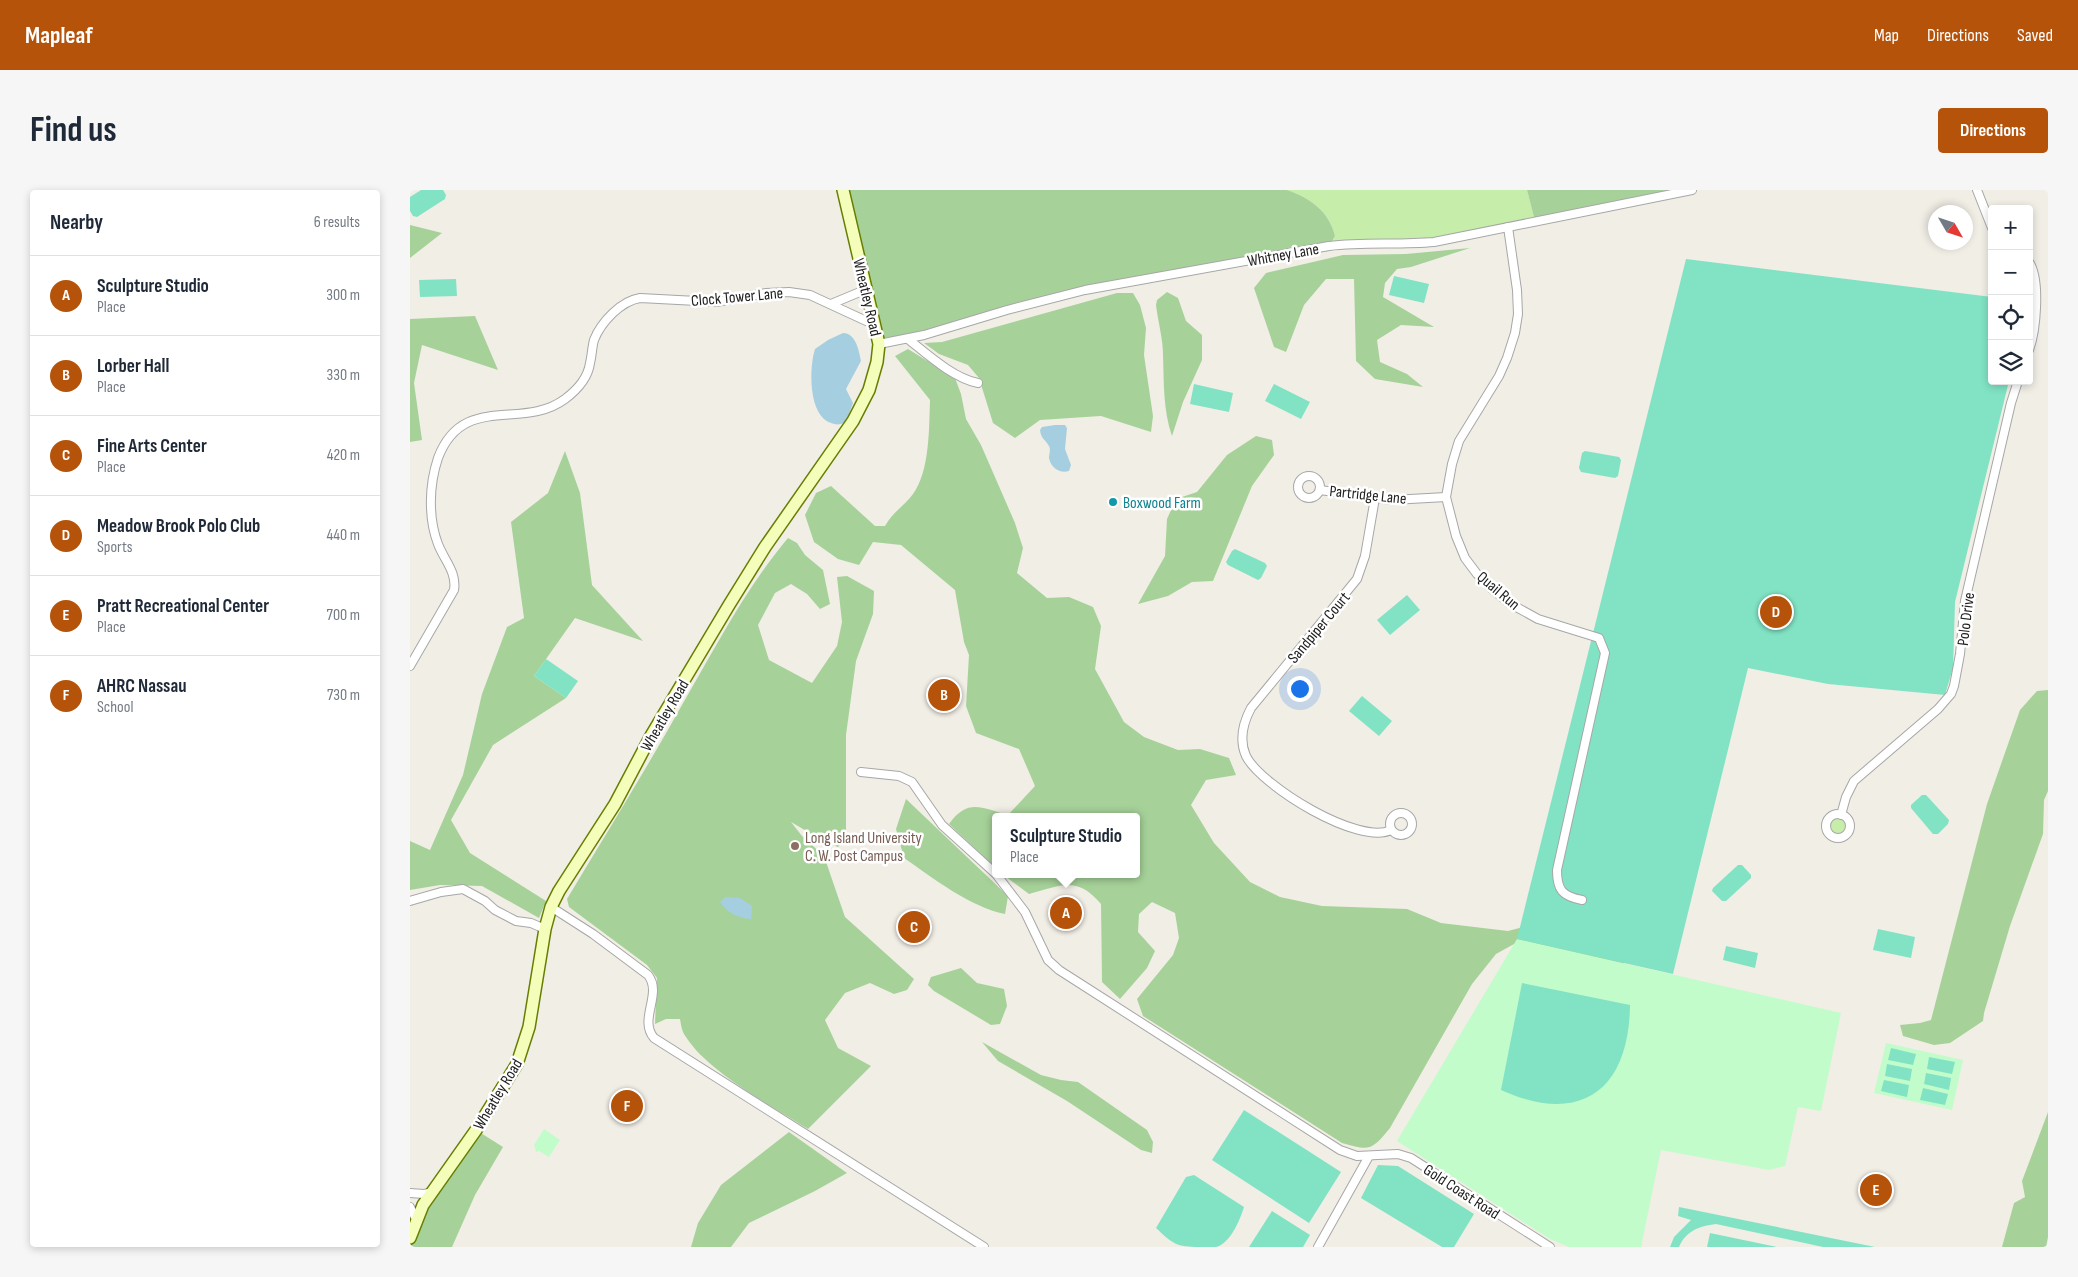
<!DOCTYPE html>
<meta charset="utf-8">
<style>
:root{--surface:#fff;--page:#f6f6f7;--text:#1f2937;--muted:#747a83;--line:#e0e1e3;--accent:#b45309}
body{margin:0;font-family:"Sofia Sans Condensed",sans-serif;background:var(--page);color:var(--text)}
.controls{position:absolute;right:15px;top:15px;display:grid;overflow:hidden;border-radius:5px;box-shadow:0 2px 8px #0003}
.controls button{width:45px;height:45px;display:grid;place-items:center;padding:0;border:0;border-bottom:1px solid var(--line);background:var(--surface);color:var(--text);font:25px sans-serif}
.compass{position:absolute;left:1518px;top:15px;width:45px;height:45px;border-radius:50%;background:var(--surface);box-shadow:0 2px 8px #0003;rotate:129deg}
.you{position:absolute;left:889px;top:498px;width:18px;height:18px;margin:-12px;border:4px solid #fff;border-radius:50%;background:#1a73e8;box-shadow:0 0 0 8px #1a73e833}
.badge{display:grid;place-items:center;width:32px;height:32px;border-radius:50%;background:var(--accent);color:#fff;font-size:16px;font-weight:700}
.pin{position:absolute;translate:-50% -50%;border:2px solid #fff;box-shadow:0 1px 5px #0006}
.popup{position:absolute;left:582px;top:623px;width:148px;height:65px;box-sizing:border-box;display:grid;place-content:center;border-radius:5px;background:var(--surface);filter:drop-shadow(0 1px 4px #0005);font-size:16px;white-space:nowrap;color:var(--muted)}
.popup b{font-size:19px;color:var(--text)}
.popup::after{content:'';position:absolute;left:50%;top:100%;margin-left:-10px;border:10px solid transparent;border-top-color:var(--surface)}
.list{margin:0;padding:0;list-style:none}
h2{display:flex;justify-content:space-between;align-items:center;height:65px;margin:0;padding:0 20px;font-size:21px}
h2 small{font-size:16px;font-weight:400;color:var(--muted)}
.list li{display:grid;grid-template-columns:32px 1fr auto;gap:15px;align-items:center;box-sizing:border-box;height:80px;padding:0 20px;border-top:1px solid var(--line)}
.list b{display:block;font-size:19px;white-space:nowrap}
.list p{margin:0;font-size:16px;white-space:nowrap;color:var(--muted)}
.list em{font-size:16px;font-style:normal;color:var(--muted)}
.icon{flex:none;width:28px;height:28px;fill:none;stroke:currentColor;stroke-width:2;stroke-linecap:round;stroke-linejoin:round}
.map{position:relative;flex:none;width:1638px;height:1057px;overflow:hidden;border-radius:5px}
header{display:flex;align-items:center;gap:30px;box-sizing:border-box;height:70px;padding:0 25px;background:var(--accent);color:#fff}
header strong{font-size:24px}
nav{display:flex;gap:28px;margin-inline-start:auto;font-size:18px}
.intro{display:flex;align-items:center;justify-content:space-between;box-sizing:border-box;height:120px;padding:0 30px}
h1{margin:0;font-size:35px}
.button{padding:12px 22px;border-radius:5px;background:var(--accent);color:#fff;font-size:18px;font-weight:700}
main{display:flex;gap:30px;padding:0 30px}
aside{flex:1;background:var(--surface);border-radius:5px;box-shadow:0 2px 8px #0003}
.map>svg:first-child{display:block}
</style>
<header>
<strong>Mapleaf</strong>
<nav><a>Map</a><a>Directions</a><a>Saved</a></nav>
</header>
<div class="intro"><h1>Find us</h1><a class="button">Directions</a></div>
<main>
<aside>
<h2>Nearby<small>6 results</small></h2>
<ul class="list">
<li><span class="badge">A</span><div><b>Sculpture Studio</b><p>Place</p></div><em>300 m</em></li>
<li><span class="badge">B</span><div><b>Lorber Hall</b><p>Place</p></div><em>330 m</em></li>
<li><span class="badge">C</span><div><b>Fine Arts Center</b><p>Place</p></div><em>420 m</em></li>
<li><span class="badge">D</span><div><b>Meadow Brook Polo Club</b><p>Sports</p></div><em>440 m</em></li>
<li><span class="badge">E</span><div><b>Pratt Recreational Center</b><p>Place</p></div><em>700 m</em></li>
<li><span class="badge">F</span><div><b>AHRC Nassau</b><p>School</p></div><em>730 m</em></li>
</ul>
</aside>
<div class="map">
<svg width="1638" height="1057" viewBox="0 0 1638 1057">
<rect width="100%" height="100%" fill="#f1eee6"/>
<!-- grass -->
<g fill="#c6edaa">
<path d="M877,0H1117L1125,31L1024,52L919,56L925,46C919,21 900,8 877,0Z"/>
<circle cx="1428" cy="636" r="10"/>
</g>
<!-- forest -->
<g fill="#a6d299">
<path d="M433,0H877C900,8 919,21 925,46L919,56L675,100L469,154Z"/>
<path d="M1117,0H1281L1125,31Z"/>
<path d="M0,35L32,43L0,68Z"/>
<path d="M1060,58L1001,77L987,79L975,93L973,107L1024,137L991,135L967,150L970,172L997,184L1013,197L965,189L946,171L944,89H916L894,115L876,162L864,157L844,98L856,83L933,65L996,64Z"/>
<path d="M757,102L768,108L776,131L792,145V170L773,212L762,246C753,220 754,193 753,165C753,149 748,132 746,115L747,110Z"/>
<path d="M707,103H723L730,115L736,138L734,165L743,226L741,242L691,226L630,230L605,248L583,233L569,188L558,175L529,164L514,153L532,152Z"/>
<path d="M65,126L88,180L12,155L4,193L12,250L0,252V129Z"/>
<path d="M498,159L545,188L551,204L556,229L571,255L605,333L613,358L607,383L637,408L659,407L683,417L691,436L685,479L714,532L734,547L768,560L790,559L819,568L826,585L796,590L781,615L804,653L840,692L870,707L912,716L997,719L1031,733L1098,741L1124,734L1214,766V780L1104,754L1086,764L1062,794L980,938C961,961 960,961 932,953L733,826L727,809L763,765L769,748L765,723L742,712L729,724L728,742L745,761L737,778L710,809L692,792L691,714C666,685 651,696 619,704L592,684H726V627H586V678L539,634C558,608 571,618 598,625L625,596L609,559L566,543L556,516L559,465L554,452L545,400L491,355L463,352L449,375L428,369L404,352L395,325L406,303L421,296L465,336H475C482,323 494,316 503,304C520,281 519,237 520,210L485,166Z"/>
<path d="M846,246L862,250L864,265L842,296L803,391L782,392L758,406L728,414L755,366L757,329L766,309L787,302L817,265Z"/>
<path d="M155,261L170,303L182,395L233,451L165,428L124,486L156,508L83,555L41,630L60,663L136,711L129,728L72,696L30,695L0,700V651L20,660L53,585L72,504L97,437L114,428L101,332L138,303Z"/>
<path d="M378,348L387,353L395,365L413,380L420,414L410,419L397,404L381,394L365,403L348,435L359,470L402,493L427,456L432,432L427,387L437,386L464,401L463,424L446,471L436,545V650L428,657L417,653L381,632L392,646L414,666L435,727L504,789L497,800L484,804L460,793L435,803L415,830L428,858L461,876L398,939C362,916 298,882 276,847C272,842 271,835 270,829H256L245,834L247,788L237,775L159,717L157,709C196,644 235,581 272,515C305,458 336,398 378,348Z"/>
<path d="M1638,500V601L1634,610L1633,644L1600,736L1574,823L1573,831L1540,853L1524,855L1493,846L1490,835L1510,833L1521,830L1577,614L1610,520L1627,501Z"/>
<path d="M496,609L598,706L595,724C560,717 523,688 494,668L486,639Z"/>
<path d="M551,778L567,793L594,799L597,816L590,834L581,835L524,801L518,795L521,787Z"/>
<path d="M572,852L631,885L651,890L668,892L737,940L743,952L742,963L731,960L657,911L588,871Z"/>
<path d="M1638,922V1047L1636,1057H1592L1604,1013L1615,1007L1612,991Z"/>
<path d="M66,940L93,957L65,1005L42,1057H0L2,1042Z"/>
<path d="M379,942L437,983L405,1001L339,1033L321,1057H281L288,1033L311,995Z"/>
</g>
<!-- park -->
<g fill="#c2fccb">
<path d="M1107,749L1431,823L1411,921L1388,917L1375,976L1359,980L1251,960L1231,1057H1159L1140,1049L987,951Z"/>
<path d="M1476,853L1553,870L1542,920L1464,903Z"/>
<path d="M134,939L150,950L139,967L129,961L126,962L124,955Z"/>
</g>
<!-- pitch -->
<g fill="#81e3c4">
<path d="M11,0H33L36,5L35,9L7,27L3,26L0,21V7Z"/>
<path d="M1276,69L1582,107V191H1599L1545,412L1543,478L1535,505L1418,494L1338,478L1263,784L1107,749Z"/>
<path d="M984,86L1019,94L1014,113L979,105Z"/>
<path d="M46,89L47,106L10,107L9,90Z"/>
<path d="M784,194L823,203L819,222L780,214Z"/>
<path d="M864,194L900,212L891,229L855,211Z"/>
<path d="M1175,261L1209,267L1211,270L1208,286L1205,288L1171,282L1169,278L1172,263Z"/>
<path d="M825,359L855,373L857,376L851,388L848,390L818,375L816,372L822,361Z"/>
<path d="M997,405L1010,420L980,445L967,430Z"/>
<path d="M136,469L168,491L156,508L124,486Z"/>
<path d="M952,506L982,531L969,546L939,521Z"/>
<path d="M1512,605H1516L1539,630L1538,634L1528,644H1523L1501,618V615Z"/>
<path d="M1328,675H1332L1341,685V688L1316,711H1312L1302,701L1303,698Z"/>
<path d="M1468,739L1505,747L1501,768L1463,760Z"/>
<path d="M1316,756L1348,763L1345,778L1313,770Z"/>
<path d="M1112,793L1220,815C1219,900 1171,936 1091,900Z"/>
<path d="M1481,858L1506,864L1503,875L1478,870Z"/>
<path d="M1519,867L1545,872L1542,884L1517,879Z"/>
<path d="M1477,874L1502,879L1500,891L1475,886Z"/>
<path d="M1516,883L1541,888L1539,900L1514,894Z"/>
<path d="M1474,890L1499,895L1497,907L1471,901Z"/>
<path d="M1513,898L1538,904L1535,915L1510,910Z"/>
<path d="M834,920L931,982L899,1033L802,970Z"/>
<path d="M968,975L988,976L1064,1024L1044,1057H1032L951,1008Z"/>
<path d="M784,985L834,1017C830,1030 820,1054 806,1057C801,1057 795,1057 790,1057C766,1057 763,1054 746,1038L776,987Z"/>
<path d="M1269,1017L1465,1057H1413L1306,1034C1289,1036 1276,1041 1269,1057H1260L1264,1047L1281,1030L1268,1026Z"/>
<path d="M862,1021L900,1045L893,1057H839Z"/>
<path d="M1300,1043L1367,1057H1297Z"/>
</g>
<!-- water -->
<g fill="#a5cfe0">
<path d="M433,143C446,143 449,161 451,171L436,199L443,213L436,232C430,235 426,235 421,233C398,226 399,177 405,159L418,150Z"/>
<path d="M645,235H655L657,238L655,259L661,275L659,281C650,284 641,278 639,268C639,264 641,260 639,256C635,249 631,249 630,240L632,237Z"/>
<path d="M316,707L330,708L342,716L341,729C327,728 318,723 310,712Z"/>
</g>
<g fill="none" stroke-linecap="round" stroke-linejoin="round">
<!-- street casing -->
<g stroke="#a7a7a7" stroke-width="10">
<g id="street">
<path d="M1567,0L1582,38"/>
<path d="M1098,37L1107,100L1108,124L1105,143L1097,168L1089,186L1049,251L1042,274L1036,307L1046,346L1055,368L1067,384L1082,399L1099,413L1128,429L1189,448L1195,463L1147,680C1147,700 1152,706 1172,710"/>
<path d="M1619,72C1631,90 1626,141 1619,160"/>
<path d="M421,114L457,99"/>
<path d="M498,149C517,164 543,188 568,193"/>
<path d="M469,154L514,145L597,120L675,100L919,56C954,52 989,55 1024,52L1282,0"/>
<circle cx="899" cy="297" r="11"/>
<path d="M910,300L982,310L1036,307"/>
<path d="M965,308L955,366L947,389L841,518C833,533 829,550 836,566C851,596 949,656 981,640"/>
<path d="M0,476L44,400C47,382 34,370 28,354C18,328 19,295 28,268C53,202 112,241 155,209C167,200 178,188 180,173C182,165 182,157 184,150C191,132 211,111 230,108L306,112L356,103L379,102L400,105L465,135"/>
<path d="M451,582L489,586L502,592L532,635L586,684"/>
<circle cx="991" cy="634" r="11"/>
<circle cx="1428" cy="636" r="12"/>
<path d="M1431,625L1436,607L1444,591L1528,519L1541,504L1544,496L1550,464L1555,411L1601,213L1608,191"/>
<path d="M586,684L615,722L638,770L649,780L930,960L947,966L988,964L1001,968L1140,1057"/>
<path d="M0,711L31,702L53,699L75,711L85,720L106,731L121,733L135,739"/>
<path d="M141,717L183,744L238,785C253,804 228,829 244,848L574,1057"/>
<path d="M0,1003L14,1004L23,1002"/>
<path d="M0,1017L6,1029"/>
<path d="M908,1057L959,966"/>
</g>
</g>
<!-- secondary casing -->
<g stroke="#687e00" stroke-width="14">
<path id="secondary" d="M0,1048L13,1015L66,940L107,874L119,837L135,739L141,717L149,701L205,614L242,544L319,415L355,357L443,231L459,200L467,172L469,154L433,0"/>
</g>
<!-- street -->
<use href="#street" stroke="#fff" stroke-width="8"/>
<!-- secondary -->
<use href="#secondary" stroke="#f4fdb9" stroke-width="11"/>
</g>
<!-- markers -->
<circle fill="#0f9aa8" stroke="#fff" stroke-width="2" cx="703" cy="312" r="5"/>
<circle fill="#8d6e63" stroke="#fff" stroke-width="2" cx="385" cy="656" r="5"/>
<g text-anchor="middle" stroke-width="5" stroke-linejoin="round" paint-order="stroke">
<!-- street labels -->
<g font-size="16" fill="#202020" stroke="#fff">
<text transform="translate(873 64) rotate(-10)" y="6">Whitney Lane</text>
<text transform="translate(327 106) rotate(-5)" y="6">Clock Tower Lane</text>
<text transform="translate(458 107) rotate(77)" y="6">Wheatley Road</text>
<text transform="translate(958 304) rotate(6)" y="6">Partridge Lane</text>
<text transform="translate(1089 400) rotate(40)" y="6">Quail Run</text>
<text transform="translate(1555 429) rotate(-83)" y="6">Polo Drive</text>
<text transform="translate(908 437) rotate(-50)" y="6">Sandpiper Court</text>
<text transform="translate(254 525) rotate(-60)" y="6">Wheatley Road</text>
<text transform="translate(87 904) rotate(-59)" y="6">Wheatley Road</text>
<text transform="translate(1052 1001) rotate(33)" y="6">Gold Coast Road</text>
</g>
<!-- culture labels -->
<g font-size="16" fill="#0d838f" stroke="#fff" text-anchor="start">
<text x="713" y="318">Boxwood Farm</text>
</g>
<!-- education labels -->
<g font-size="16" fill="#785e54" stroke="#fff" text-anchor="start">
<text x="395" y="653">Long Island University<tspan x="395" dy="18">C. W. Post Campus</tspan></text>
</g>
</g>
</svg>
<div class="controls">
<button>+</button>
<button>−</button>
<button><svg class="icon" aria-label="locate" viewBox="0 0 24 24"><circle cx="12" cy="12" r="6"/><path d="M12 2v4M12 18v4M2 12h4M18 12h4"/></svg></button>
<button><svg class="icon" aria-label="layers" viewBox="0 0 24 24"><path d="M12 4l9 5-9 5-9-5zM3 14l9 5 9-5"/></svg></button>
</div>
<svg class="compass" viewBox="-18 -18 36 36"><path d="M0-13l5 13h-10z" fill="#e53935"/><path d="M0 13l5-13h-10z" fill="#747a83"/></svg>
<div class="you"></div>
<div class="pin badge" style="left:656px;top:723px">A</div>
<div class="popup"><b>Sculpture Studio</b>Place</div>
<div class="pin badge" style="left:534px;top:505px">B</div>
<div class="pin badge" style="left:504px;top:737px">C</div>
<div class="pin badge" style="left:1366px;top:422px">D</div>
<div class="pin badge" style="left:1466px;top:1000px">E</div>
<div class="pin badge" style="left:217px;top:916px">F</div>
</div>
</main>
